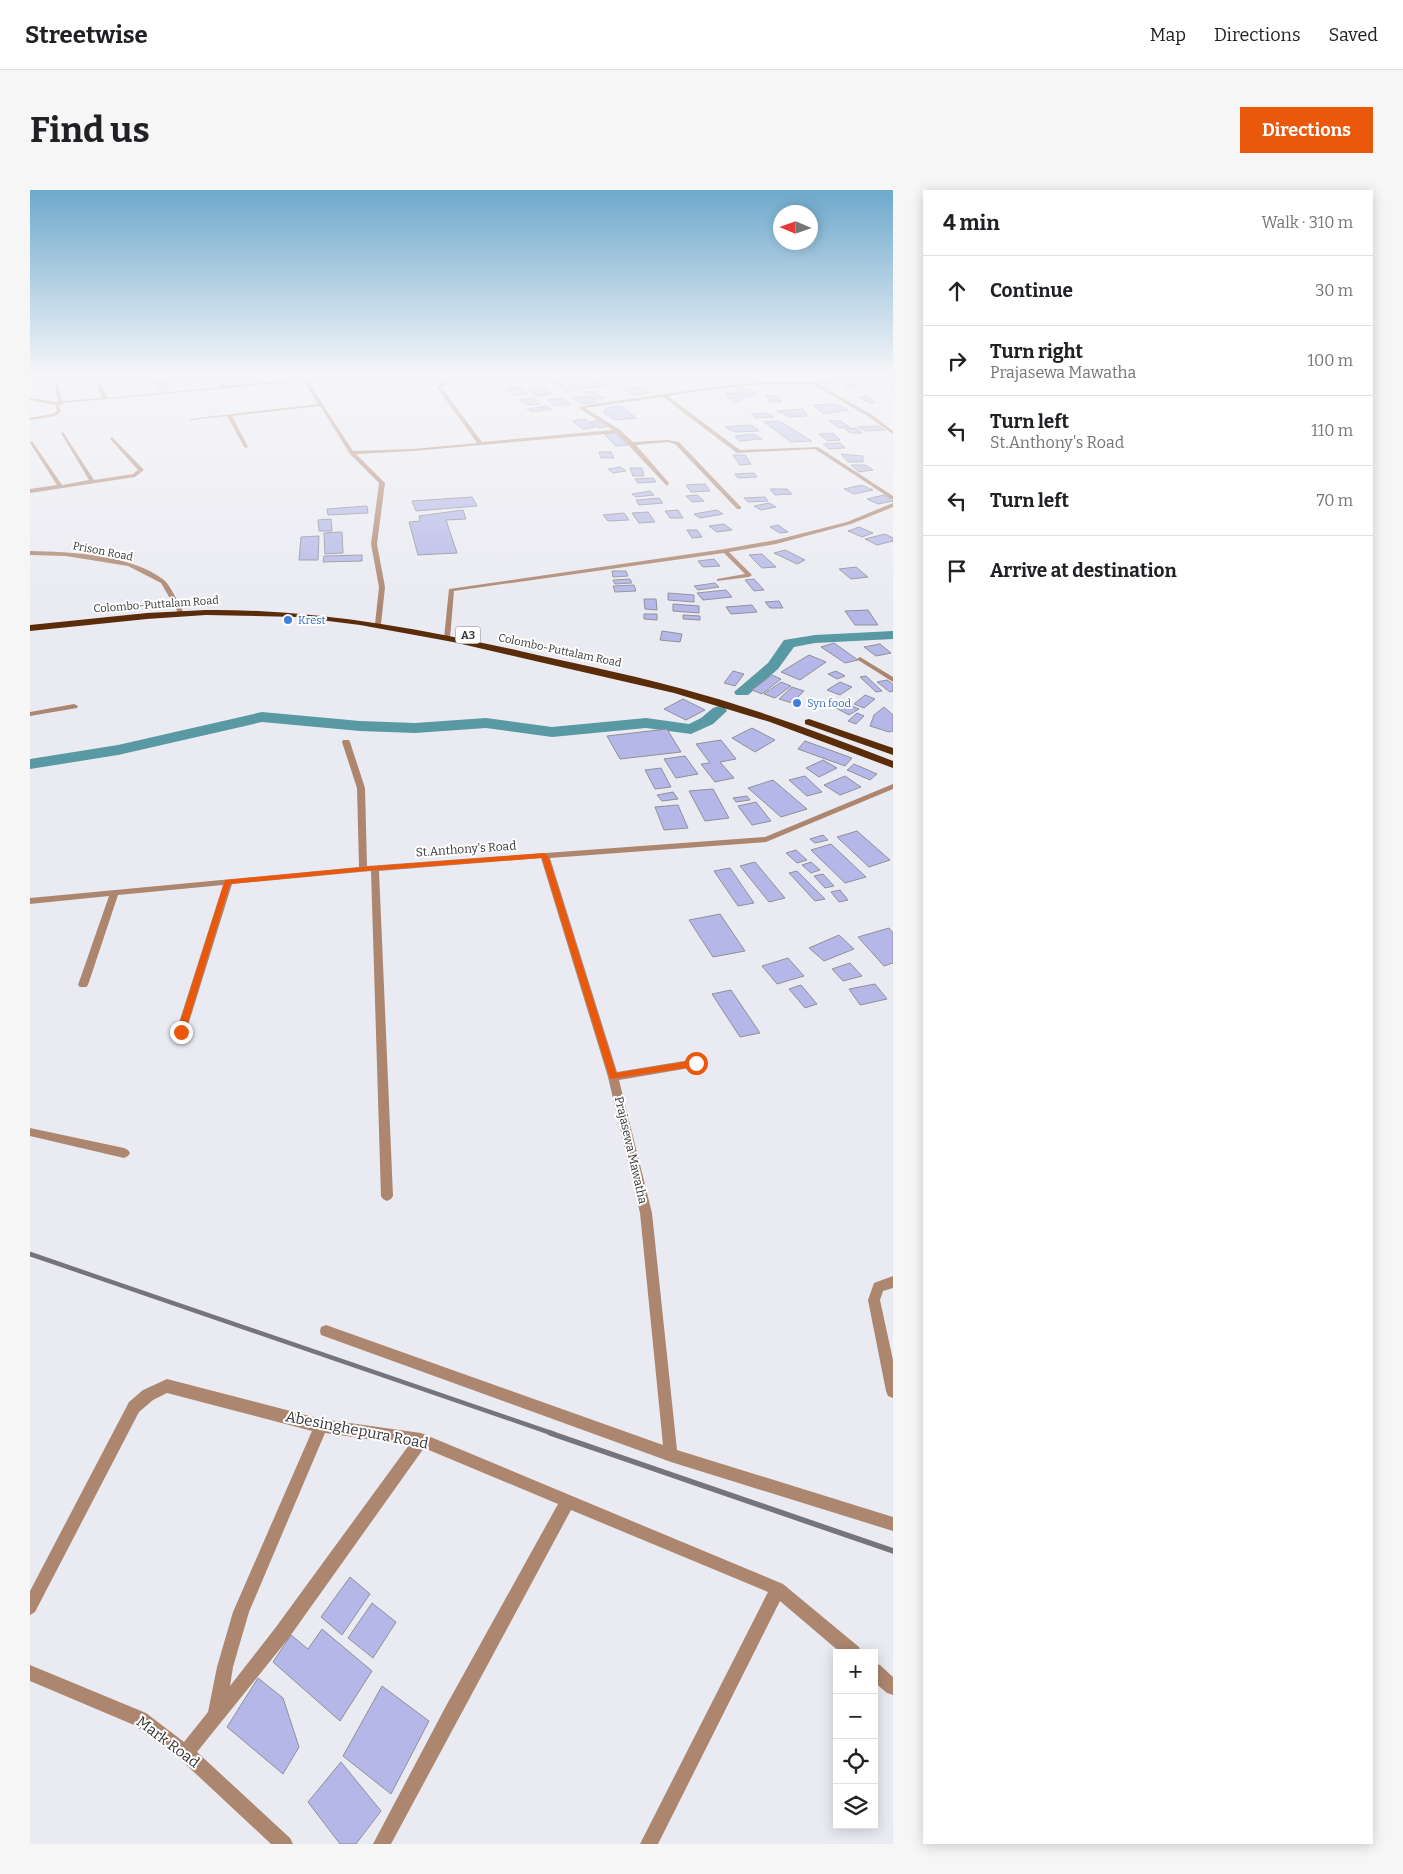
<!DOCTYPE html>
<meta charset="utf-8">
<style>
:root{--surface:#fff;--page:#f6f6f6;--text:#202124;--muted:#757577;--line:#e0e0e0;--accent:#ea580c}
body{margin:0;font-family:Bitter,serif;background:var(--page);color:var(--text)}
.controls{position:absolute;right:15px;bottom:15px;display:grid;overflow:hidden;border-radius:0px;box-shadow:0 2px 12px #0003}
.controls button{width:45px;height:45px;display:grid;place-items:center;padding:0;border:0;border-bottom:1px solid var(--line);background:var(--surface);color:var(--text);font:25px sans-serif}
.compass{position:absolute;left:743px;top:15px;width:45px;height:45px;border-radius:50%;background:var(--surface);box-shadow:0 2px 12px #0003;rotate:272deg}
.stop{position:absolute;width:15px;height:15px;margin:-11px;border:4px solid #ea580c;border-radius:50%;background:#fff}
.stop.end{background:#ea580c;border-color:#fff;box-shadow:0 1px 5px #0008}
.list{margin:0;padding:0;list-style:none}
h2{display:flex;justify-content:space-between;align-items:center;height:65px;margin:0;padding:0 20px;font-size:21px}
h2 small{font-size:16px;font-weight:400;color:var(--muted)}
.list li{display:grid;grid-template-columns:32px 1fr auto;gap:15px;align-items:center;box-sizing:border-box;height:70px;padding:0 20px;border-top:1px solid var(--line)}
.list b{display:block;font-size:19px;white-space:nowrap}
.list p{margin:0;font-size:16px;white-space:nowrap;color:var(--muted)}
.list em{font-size:16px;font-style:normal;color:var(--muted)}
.icon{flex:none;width:28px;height:28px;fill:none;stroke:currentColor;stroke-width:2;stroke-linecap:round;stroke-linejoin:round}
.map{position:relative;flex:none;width:863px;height:1654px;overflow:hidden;border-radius:0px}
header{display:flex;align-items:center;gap:30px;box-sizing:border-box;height:70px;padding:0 25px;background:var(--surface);border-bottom:1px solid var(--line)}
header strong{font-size:24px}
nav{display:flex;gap:28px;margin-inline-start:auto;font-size:18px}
.intro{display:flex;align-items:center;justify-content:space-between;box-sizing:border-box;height:120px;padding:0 30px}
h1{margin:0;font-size:35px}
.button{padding:12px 22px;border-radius:0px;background:var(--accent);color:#fff;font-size:18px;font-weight:700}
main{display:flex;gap:30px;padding:0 30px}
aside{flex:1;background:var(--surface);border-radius:0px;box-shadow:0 2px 12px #0003}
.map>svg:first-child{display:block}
</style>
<header>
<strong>Streetwise</strong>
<nav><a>Map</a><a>Directions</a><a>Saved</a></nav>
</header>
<div class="intro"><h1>Find us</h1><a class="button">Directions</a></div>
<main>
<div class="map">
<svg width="863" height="1654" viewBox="0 0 863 1654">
<rect width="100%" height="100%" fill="#eaebf2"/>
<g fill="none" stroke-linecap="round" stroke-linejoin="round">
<!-- canal -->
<g fill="#5899a3" fill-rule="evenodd">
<path d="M863,441V449L785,453L764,457L748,479L718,505H706L704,502L738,473L754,450L785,445Z"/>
<path d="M689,516L695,518L697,521L683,534L661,544L616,538L522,547L456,538L385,543L330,541L232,532L88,565L0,579V569L88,555L232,522L330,531L385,533L456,528L522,537L616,528L659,534L671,528L683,518Z"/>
</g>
</g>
<!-- building -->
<g fill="#b4b7e7" stroke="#909097">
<path d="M173,185H184L185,187L179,191L175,190Z"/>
<path d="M555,187L560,191L568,190L576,196L558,198L545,188Z"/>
<path d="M542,188L556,198L537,201L523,191Z"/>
<path d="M135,190L136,197L132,199L126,198L125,191Z"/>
<path d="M814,191H823L826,197L817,198Z"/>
<path d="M487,197L498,203L486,205L475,199Z"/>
<path d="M609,197L619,203L604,205L595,199Z"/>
<path d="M514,198L522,204L506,206L498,200Z"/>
<path d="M717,198L726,203L718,208L705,199Z"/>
<path d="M562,201L573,208L563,209L567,212L552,214L543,208L561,206L555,202Z"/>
<path d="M709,203L714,209L705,213L695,204Z"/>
<path d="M736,205L747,206L752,212H740Z"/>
<path d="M838,205L845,213H840L829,207Z"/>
<path d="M503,208L510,214L496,215L489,210Z"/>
<path d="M533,208L540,214L525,216L517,210Z"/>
<path d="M806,214L818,220L793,224L783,215Z"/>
<path d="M517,216L522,219L502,222L497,219Z"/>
<path d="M591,216L606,228L586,230L574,223L576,218Z"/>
<path d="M773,219L777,226L760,227L747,221Z"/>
<path d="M737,223L744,227L725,228L722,224Z"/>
<path d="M555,229L565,237L553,239L542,231Z"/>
<path d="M569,230L578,236L569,238L560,232Z"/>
<path d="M749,231L782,251L761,252L734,232Z"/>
<path d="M799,231H810L820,237L809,238Z"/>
<path d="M722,235L729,241L705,242L695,237Z"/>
<path d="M848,236L855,240L836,241L828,237Z"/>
<path d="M826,238L832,243H820L815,239Z"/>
<path d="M585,242L598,255L586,256L573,243Z"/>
<path d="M803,243L810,250L797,251L789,244Z"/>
<path d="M724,244L732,249L709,251L705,246Z"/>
<path d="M810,253L815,258L799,259L793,254Z"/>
<path d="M569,262H581L584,268H571Z"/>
<path d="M811,264L833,266V272H818Z"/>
<path d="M703,265H715L721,274L710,275Z"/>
<path d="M821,275H836L843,280L829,282Z"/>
<path d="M590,277L596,281L583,283L578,279Z"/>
<path d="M600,278H612L614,286H603Z"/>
<path d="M724,283L727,287L708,288L705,284Z"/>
<path d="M623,288L626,292L608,293L605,289Z"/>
<path d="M675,294L680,301L661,302L656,295Z"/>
<path d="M832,295L843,300L824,304L814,299Z"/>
<path d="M740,299H757L762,304L745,305Z"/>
<path d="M620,301L624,305L606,307L602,304Z"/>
<path d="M667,305L674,311L662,312L656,306Z"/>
<path d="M854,305L863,311L848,314L837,309Z"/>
<path d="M442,307L447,316L386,321L382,311Z"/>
<path d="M735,307L738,311L718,312L714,308Z"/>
<path d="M629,308L633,313L609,315L606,310Z"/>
<path d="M739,313L746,317L731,320L724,316Z"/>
<path d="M337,316L338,323L298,325L297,319Z"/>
<path d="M433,320L436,329L416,330L427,363L388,365L379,332L390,331L389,326Z"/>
<path d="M648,320L653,328H640L635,321Z"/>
<path d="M687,320L693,324L670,328L664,324Z"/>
<path d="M618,322L625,332L609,333L602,323Z"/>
<path d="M594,323L599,330L578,331L573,325Z"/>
<path d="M301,329L302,341H289L288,330Z"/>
<path d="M694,334L702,340L687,342L679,336Z"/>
<path d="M748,335L758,342L750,343L740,337Z"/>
<path d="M829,337L843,343L832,347L818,341Z"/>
<path d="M657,340H667L672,347L662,348Z"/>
<path d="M312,342L313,363L295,364L294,343Z"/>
<path d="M855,344L863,348V351L847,355L835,349Z"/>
<path d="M289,346L288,370H269L271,347Z"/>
<path d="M755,360L775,370L767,374L744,363Z"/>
<path d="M732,364L746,377L732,378L719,365Z"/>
<path d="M332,365V371L293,372L294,366Z"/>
<path d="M684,369L690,376L673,377L668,371Z"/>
<path d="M826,377L838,387L821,389L809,379Z"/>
<path d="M582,381H596L598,386L583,387Z"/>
<path d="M600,389L602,393L585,394L583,390Z"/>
<path d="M724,389L734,400L724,401L715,390Z"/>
<path d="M685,393L689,397L668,400L664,396Z"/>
<path d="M604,395L606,401L585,402L583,396Z"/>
<path d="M696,400L702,407L673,410L667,403Z"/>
<path d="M638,403L664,405V412L638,410Z"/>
<path d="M614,409H626L627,420L615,419Z"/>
<path d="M749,411L753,418H740L735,412Z"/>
<path d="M643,414L669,416V423L643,421Z"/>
<path d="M722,415L727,422L701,424L696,417Z"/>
<path d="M838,420L848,435H825L815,421Z"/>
<path d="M614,424H627V430L614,429Z"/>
<path d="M653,425L670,426V430L653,429Z"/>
<path d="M632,441L652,444L650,452L630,450Z"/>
<path d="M804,453L828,470L815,473L791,457Z"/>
<path d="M850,454L861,463L846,466L834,457Z"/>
<path d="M779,465L796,472L770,490L751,482Z"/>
<path d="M703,481L714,484L705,496L694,493Z"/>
<path d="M806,481L815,486L807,489L798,484Z"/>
<path d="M742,485L751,489L732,504L722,500Z"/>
<path d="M836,486L852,501L846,502L830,487Z"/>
<path d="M857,490L863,494V501L860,502L847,492Z"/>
<path d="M751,492L761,496L745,508L734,504Z"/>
<path d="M810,492L822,497L810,505L797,500Z"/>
<path d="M762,497L774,501L762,513L749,509Z"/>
<path d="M835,505L845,509L834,518L824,514Z"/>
<path d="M653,509L675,520L656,530L634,519Z"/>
<path d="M813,512L829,519L819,525L804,517Z"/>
<path d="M854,517L863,525V541L859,542L840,536L844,525Z"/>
<path d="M827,523L834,526L826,534L818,531Z"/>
<path d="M722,538L745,550L725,562L702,548Z"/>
<path d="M637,539L651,562L590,569L577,546Z"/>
<path d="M691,550L706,569L690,572L704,588L685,592L671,574L680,573L666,554Z"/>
<path d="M775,551L822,568L815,576L768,559Z"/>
<path d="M655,566L668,584L646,588L634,569Z"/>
<path d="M793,570L807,578L789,587L776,578Z"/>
<path d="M824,574L847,584L840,590L817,580Z"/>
<path d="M631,578L641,597L625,599L615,580Z"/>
<path d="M775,586L792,602L777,606L759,590Z"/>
<path d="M815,586L831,597L810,605L794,595Z"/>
<path d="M743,590L777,619L751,627L718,598Z"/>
<path d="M683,599L699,628L675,631L659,601Z"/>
<path d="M643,602L648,609L632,611L627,605Z"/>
<path d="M717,606L720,610L706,612L703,608Z"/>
<path d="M726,612L741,631L722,635L708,616Z"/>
<path d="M648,615L658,638L634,640L625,617Z"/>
<path d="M827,641L860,670L839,677L807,647Z"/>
<path d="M793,645L798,650L785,653L780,649Z"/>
<path d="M801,654L836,687L815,693L781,660Z"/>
<path d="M766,660L777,670L767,673L756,663Z"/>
<path d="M725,672L755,708L739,712L710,676Z"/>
<path d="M781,672L790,680L781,683L772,675Z"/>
<path d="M700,678L724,713L708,716L684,681Z"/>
<path d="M767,681L795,709L785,711L759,683Z"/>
<path d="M793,684L804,696L795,698L784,686Z"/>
<path d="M810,700L818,710L809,712L801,702Z"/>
<path d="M690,724L715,761L683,767L659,730Z"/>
<path d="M859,738L863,743V773L854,776L828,747Z"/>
<path d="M809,745L824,759L794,771L779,758Z"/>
<path d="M758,768L774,786L747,794L732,776Z"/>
<path d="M820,773L832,786L813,791L802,779Z"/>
<path d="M845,794L857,809L830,815L819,799Z"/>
<path d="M771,795L787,814L775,818L759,799Z"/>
<path d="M701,800L730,843L710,847L682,804Z"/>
<path d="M320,1387L340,1404L312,1445L291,1427Z"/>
<path d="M342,1413L366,1432L343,1468L318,1448Z"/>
<path d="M292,1439L342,1481L310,1531L243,1472L261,1445L278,1459Z"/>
<path d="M228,1488L253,1508L269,1557L253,1584L197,1537Z"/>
<path d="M352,1496L399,1531L361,1604L313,1566Z"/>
<path d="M311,1572L351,1621L326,1654H310L278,1612Z"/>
</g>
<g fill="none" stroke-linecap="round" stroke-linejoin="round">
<!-- minor -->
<g fill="#ad8670" fill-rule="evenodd">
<path d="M42,185H47L41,190L28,192L32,211L72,208L67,194L75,185H79L71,194L77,208L191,197L187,185H191L195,196L286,188L285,191L279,193L323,261L383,259L447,253L406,196L420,190L437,187L436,185L462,187L422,192L411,197L452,252L583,240L549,218L551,216L691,196L736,192H784L840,185H855L850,187L863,194V197L845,187L788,194L841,224L863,241V244L837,226L783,194H736L691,198L638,206L710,260L788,257L863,306V310L785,259L707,263L633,207L555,218L590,240L603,252L638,250L649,252L711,317V319H707L645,254L638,252L606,255L639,293L637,296L587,243L383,261L326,264L355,293L347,354L355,397L351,434L348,436L345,434L349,397L341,354L349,293L320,264L290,216L202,226L218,257L216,258L214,257L197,226L161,230L159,229L288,214L274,191L34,213L29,215L31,222L25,226L0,230V228L22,224L27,221L25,215L0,210V208L28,212L24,191L39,188Z"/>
<path d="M33,242L64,290L103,284L108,280L80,249L82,247L114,280L105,287L0,303V299L27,295L0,253L2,251L32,295L59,290L31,243Z"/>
<path d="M863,313V317L821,334L746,354L699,362L722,385L719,387L687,391V389L715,384L694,363L424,401L420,448L417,450L414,448L419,399L695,359L746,350L817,332Z"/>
<path d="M0,361C40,362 101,364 134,390C141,396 149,415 154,423L149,424L131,393L98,376L36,366L0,365Z"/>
<path d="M830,467L863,487V492L828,470L827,469Z"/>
<path d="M44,514L48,516L47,518L0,526V522Z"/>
<path d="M313,550H319L320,552L335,598L337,676L735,647L863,594V599L736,652L520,668L587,882L666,869L670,870L671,873L670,876L666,877L589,890L622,1023L647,1260L863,1327V1341L641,1272L291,1145L290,1141L291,1137L296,1135L633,1255L610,1023L578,887L511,668L349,681L363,1006L361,1009L357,1011L353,1009L351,1006L341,681L202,694L155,845H147L146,842L193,695L88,705L58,795L56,797H50L48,795L79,706L0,714V708L329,677L327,598L312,552Z"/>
<path d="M0,938L94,958L98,960L100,963L98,966L94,968L0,946Z"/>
<path d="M863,1086V1098L853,1101L850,1110L863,1170V1208L858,1206L856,1201L838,1110L844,1093Z"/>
<path d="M137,1189L291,1229L391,1243L753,1394L829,1457L831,1463H811L750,1411L628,1654H610L738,1402L541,1320L361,1654H343L416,1516L528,1314L394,1258L258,1449L167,1562L260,1648L263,1654H241L150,1569L104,1535L0,1491V1475L116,1523L154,1552L178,1522L187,1477L203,1422L282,1241L137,1203L123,1210L109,1222L5,1422L0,1425V1401L99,1212L113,1200ZM295,1243L379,1255L246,1437L200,1496L203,1477L219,1422Z"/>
<path d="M844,1473L850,1475L863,1487V1505L857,1503L844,1492Z"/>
</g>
<!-- trunk -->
<g fill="#5a2c0a" fill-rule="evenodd">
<path d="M176,420C283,419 386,438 490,461C551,475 613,487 674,505C738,523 801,547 863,571V578L740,532L644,503L423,452L330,435L267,427L176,425L117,429L0,441V435L117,423Z"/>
<path d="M779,529L863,558V565L775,534V530Z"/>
</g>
<!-- rail-far1 -->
<path stroke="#757579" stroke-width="4.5" d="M0,1064L524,1244"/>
<!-- rail -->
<path stroke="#757579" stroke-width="5.5" d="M520,1243L863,1361"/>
</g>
<!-- sky -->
<linearGradient id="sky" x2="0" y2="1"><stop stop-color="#6ea9cc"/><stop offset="0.44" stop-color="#f6f6f9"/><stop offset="1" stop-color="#f6f6f9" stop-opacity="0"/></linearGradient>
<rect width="863" height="417" fill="url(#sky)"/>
<!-- route -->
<path fill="#ea580c" d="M514,663L518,666L586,883L666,870L670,873L668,876L580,889L512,668L333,681L200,694L155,842L151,845L147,842L195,690L333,677Z"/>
<!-- markers -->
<g fill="#3f7fe0" stroke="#fff" stroke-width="2">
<circle cx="258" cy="430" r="5"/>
<circle cx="767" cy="513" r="5"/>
</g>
<g text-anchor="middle" stroke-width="4" stroke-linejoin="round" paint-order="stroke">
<!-- far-street labels -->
<g font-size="11" fill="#363639" stroke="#fff">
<text transform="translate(73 361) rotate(11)" y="4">Prison Road</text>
<text transform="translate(126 414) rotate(-4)" y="4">Colombo-Puttalam Road</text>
<text transform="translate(530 460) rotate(12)" y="4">Colombo-Puttalam Road</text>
</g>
<!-- far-shop labels -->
<g font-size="11" fill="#366cbe" stroke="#fff" text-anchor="start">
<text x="268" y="434">Krest</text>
<text x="777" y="517">Syn food</text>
</g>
<!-- shield labels -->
<rect fill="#fff" stroke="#727274" stroke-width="1" x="425.5" y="436.5" width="25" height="17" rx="4"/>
<g font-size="11" font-weight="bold" fill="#363639">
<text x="438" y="449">A3</text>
</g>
<!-- street labels -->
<g font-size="12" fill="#363639" stroke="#fff">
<text transform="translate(436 659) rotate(-4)" y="4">St.Anthony's Road</text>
<text transform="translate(601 960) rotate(77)" y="4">Prajasewa Mawatha</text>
</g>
<!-- near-street labels -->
<g font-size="15" fill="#363639" stroke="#fff">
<text transform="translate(327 1240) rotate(11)" y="5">Abesinghepura Road</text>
<text transform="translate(138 1552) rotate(37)" y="5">Mark Road</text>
</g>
</g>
</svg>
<div class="controls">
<button>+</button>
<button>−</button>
<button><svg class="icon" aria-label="locate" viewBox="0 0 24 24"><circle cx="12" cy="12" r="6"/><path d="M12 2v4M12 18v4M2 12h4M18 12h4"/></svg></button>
<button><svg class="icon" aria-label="layers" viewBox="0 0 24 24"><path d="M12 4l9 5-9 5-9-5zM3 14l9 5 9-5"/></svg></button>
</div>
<svg class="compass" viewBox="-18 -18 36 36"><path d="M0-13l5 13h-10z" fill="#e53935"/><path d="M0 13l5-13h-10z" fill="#757577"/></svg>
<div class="stop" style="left:666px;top:873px"></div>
<div class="stop end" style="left:151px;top:842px"></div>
</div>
<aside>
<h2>4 min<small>Walk · 310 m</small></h2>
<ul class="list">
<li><svg class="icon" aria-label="ahead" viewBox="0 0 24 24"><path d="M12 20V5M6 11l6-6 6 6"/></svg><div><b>Continue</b></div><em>30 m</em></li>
<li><svg class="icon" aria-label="right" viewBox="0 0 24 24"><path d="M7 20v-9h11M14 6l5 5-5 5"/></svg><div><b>Turn right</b><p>Prajasewa Mawatha</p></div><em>100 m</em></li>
<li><svg class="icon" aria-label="left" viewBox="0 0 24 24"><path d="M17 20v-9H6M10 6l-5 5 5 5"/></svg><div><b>Turn left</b><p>St.Anthony's Road</p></div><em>110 m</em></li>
<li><svg class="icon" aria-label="left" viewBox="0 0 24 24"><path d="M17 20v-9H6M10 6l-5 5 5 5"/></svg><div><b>Turn left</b></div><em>70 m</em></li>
<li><svg class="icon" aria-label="arrive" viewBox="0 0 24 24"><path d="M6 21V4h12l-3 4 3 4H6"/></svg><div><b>Arrive at destination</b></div></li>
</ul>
</aside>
</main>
